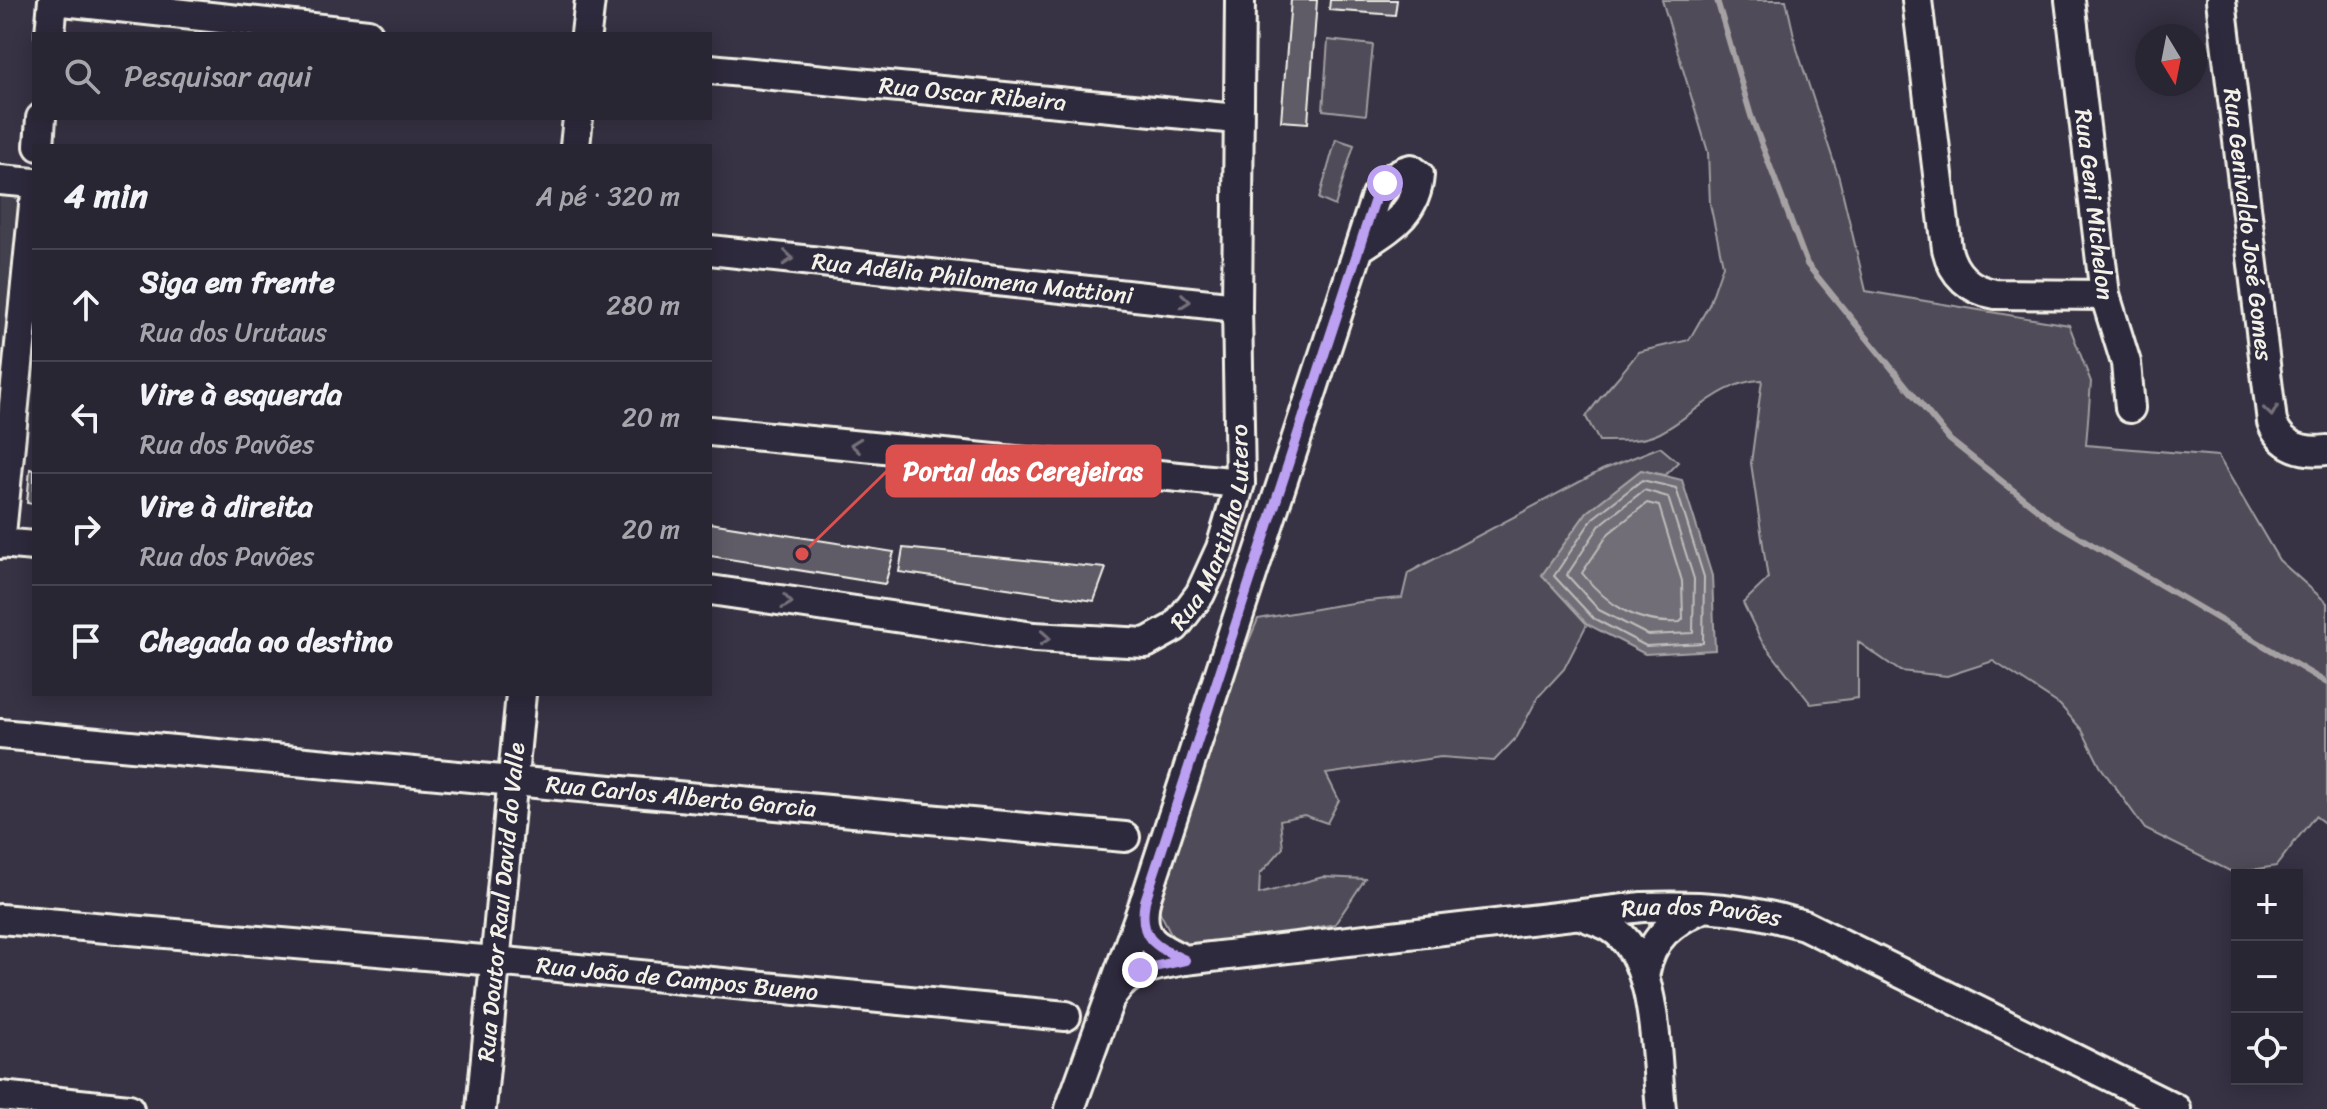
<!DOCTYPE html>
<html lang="pt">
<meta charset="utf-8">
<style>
:root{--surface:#292633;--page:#312e3b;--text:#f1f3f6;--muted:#a5a5ac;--line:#45434e}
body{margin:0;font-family:Sriracha,sans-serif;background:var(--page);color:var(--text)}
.controls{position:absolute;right:24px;bottom:24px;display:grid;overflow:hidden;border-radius:0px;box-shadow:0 4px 20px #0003}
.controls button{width:72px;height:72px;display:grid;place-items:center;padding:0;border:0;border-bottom:2px solid var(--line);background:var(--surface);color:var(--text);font:40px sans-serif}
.compass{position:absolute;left:2135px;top:24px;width:72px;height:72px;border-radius:50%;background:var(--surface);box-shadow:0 4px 20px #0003;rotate:170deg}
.stop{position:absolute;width:24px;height:24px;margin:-18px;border:6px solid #bca0f2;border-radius:50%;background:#fff}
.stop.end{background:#bca0f2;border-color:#fff;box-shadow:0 2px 8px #0008}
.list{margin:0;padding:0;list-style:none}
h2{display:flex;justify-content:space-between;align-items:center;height:104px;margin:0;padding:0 32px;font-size:34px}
h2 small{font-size:26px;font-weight:400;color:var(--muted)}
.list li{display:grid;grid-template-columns:52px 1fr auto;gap:24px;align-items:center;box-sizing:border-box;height:112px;padding:0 32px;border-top:2px solid var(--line)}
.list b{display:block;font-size:30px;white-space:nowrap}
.list p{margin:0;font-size:26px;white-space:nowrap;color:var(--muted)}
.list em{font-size:26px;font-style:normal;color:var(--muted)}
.icon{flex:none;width:44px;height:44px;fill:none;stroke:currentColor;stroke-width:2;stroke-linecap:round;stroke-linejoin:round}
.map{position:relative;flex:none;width:2327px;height:1109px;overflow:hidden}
.search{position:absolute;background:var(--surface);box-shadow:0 4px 20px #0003;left:32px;top:32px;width:680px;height:88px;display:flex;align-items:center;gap:20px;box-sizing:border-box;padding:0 28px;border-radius:0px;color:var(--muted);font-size:30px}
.panel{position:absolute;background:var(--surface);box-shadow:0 4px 20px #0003;left:32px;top:144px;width:680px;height:552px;border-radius:0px}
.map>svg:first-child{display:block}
</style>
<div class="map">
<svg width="2327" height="1109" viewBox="0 0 2327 1109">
<rect width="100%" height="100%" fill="#373244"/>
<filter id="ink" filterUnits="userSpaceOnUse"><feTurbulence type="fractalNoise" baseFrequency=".0125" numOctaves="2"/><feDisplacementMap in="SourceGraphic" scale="16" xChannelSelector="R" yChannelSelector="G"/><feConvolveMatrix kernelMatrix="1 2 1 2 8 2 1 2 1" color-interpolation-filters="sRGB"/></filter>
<g filter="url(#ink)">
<!-- built -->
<path fill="#433f4e" d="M0,197L24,200L6,349L0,348Z"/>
<!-- green -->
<g fill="#504b59" stroke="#a29ea0" stroke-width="2">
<path d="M1662,0H1786L1797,49L1839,178L1866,291L2069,325L2091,382L2086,445L2218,456L2279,560L2327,603V825L2315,816L2276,866L2234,873L2145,829L2100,766L2082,730L2060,705L1993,661L1947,676L1900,671L1858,642V698L1811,704L1761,640L1743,603L1768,579L1751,463L1762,380C1722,381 1694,415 1660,433C1642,442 1618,441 1599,441L1586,417C1601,394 1622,375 1638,352L1689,340L1709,305L1723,265L1710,204L1708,152Z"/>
<path d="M1328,40L1373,45L1366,115L1323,110Z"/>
<path d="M1336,139L1354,145L1335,206L1319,199Z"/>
<path d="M1660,447L1678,462L1665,475L1641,470L1587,512L1542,575L1587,624L1564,669L1538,697L1517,737L1494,761L1441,757L1326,774L1339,800L1327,823L1304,815L1280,820L1283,848L1260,874L1259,894L1323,877L1365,879L1335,924L1220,946L1177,945L1154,901L1212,728L1258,619C1307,611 1351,601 1402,598L1408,573L1602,470Z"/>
</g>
<!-- water -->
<path fill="#726e77" stroke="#a6a2a4" stroke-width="2" d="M1641,470L1682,480L1712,576L1715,650L1645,654L1587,624L1542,575L1587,512Z"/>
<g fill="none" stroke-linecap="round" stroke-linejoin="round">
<!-- shore -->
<g stroke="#c0bdbb" stroke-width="2">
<path d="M1642,480L1676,488L1704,577L1703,643L1646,646L1593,618L1554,576L1593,518Z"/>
<path d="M1644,490L1668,497L1694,579L1693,633L1648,635L1599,610L1567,575L1600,525Z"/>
<path d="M1647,503L1659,506L1682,581L1683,619L1680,622C1638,625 1608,606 1582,573L1609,533Z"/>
</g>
<!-- stream -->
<path stroke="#a6a2a4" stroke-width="6" d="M1717,0L1751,116L1807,264L1950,440L2052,521L2327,683"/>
</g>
<!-- building -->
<g fill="#5f5c67" stroke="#f4f1e8" stroke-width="2">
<path d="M1291,0H1317L1308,123L1281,121Z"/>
<path d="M1330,0H1397L1395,15L1329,10Z"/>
<path d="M30,469L34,470V504L27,503Z"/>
<path d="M710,523L894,552L885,584L710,556Z"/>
<path d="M903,548L1106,568L1094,601L899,572Z"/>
</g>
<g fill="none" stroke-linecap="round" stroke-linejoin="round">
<!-- minor casing -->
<g stroke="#f4f1e8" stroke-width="34">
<g id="minor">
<path d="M54,0L368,34"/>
<path d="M1917,0L1947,249C1953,275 1970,290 1995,294L2105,295"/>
<path id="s1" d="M2070,0L2105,295L2126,363L2130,408"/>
<path id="s2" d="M2221,0L2272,422C2281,447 2303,453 2327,450"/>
<path d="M50,34L53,0"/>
<path d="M586,34L590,0"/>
<path id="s3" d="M710,69L1237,119"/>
<path d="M39,146L41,118"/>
<path d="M575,146L578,118"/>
<path d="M0,180L34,183"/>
<path id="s4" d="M710,250L1237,307"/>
<path d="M710,431L1240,483"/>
<path d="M0,543L34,546"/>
<path d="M0,544L34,205"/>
<path id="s5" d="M710,590L1034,637L1146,643L1175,627L1200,594L1221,548L1240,483L1237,307L1240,0"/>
<path id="s6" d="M0,734L1125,837"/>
<path id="s7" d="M1145,901C1138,938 1154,946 1185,960L1642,907C1702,905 1746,908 1804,925L2176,1109"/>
<path d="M1581,915C1590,919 1601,922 1610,927C1659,956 1655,1058 1661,1109"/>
<path id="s8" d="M0,919L495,961L1066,1016"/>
<path d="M1645,972C1651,938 1672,922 1702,908"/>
<path d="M1113,994C1129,969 1157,965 1185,960"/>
<path d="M0,1096L129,1109"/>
<path id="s9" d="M481,1109L521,694"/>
<path d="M1070,1109L1145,901L1376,196C1386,182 1395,173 1411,169L1419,175C1416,214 1391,227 1361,247"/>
</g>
</g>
<!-- minor -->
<use href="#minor" stroke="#2f2a3d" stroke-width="28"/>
</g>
<!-- one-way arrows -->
<defs><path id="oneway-chevron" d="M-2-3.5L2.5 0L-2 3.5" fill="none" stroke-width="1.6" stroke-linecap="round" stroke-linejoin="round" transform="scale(2)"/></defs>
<g stroke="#747079">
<use href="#oneway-chevron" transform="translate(788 258) rotate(6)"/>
<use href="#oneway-chevron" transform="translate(1185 301) rotate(6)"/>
<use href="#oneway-chevron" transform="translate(2271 411) rotate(82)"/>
<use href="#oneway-chevron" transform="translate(856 445) rotate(-174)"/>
<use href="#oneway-chevron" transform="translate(787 602) rotate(8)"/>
<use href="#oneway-chevron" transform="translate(1045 638) rotate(4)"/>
</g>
</g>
<g fill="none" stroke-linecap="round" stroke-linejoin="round" filter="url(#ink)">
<!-- route -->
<path stroke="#bca0f2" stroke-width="10" d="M1140,970L1185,960C1154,946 1138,938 1145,901L1376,196L1385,183"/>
</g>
<g text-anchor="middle" stroke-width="7" stroke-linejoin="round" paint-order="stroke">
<!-- street labels -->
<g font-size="24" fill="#f4f1e8" stroke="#2f2a3d">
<text dy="8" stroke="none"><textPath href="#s3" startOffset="264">Rua Oscar Ribeira</textPath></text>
<text dy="8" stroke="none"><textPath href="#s1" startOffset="206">Rua Geni Michelon</textPath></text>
<text dy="8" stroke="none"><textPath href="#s2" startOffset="226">Rua Genivaldo José Gomes</textPath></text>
<text dy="8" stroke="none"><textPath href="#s4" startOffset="264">Rua Adélia Philomena Mattioni</textPath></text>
<text dy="8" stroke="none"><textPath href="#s5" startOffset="582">Rua Martinho Lutero</textPath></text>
<text dy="8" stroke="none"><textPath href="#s6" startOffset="684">Rua Carlos Alberto Garcia</textPath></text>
<text dy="8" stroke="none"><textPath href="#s9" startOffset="208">Rua Doutor Raul David do Valle</textPath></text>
<text dy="8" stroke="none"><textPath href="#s7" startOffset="600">Rua dos Pavões</textPath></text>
<text dy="8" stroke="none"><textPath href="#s8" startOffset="680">Rua João de Campos Bueno</textPath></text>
</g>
</g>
<!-- callouts -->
<path fill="none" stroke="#dc504e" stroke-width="3" d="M802 554L887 471"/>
<circle fill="#dc504e" stroke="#2f2a3d" stroke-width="3" cx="802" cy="554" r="8"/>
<rect fill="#dc504e" stroke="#dc504e" stroke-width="3" x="887" y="446" width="273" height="50" rx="8"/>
<g font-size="26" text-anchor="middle" font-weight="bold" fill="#fff">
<text x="1023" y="480">Portal das Cerejeiras</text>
</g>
</svg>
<div class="controls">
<button>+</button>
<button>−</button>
<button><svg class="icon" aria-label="locate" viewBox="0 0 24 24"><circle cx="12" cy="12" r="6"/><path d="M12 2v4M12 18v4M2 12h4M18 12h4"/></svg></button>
</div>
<svg class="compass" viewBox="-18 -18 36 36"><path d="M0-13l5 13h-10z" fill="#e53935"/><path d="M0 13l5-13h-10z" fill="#a5a5ac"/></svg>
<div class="stop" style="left:1385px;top:183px"></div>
<div class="stop end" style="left:1140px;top:970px"></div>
<div class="search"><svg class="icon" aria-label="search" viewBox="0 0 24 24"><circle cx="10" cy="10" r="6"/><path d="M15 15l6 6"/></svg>Pesquisar aqui</div>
<section class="panel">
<h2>4 min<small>A pé · 320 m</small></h2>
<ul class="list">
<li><svg class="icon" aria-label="ahead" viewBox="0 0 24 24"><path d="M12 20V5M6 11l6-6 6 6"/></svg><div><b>Siga em frente</b><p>Rua dos Urutaus</p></div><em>280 m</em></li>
<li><svg class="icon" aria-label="left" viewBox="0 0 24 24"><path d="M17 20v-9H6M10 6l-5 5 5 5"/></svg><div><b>Vire à esquerda</b><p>Rua dos Pavões</p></div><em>20 m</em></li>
<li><svg class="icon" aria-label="right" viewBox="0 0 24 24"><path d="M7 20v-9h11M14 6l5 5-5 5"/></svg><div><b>Vire à direita</b><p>Rua dos Pavões</p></div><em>20 m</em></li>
<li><svg class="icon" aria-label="arrive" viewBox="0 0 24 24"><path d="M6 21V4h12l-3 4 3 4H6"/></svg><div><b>Chegada ao destino</b></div></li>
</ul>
</section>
</div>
